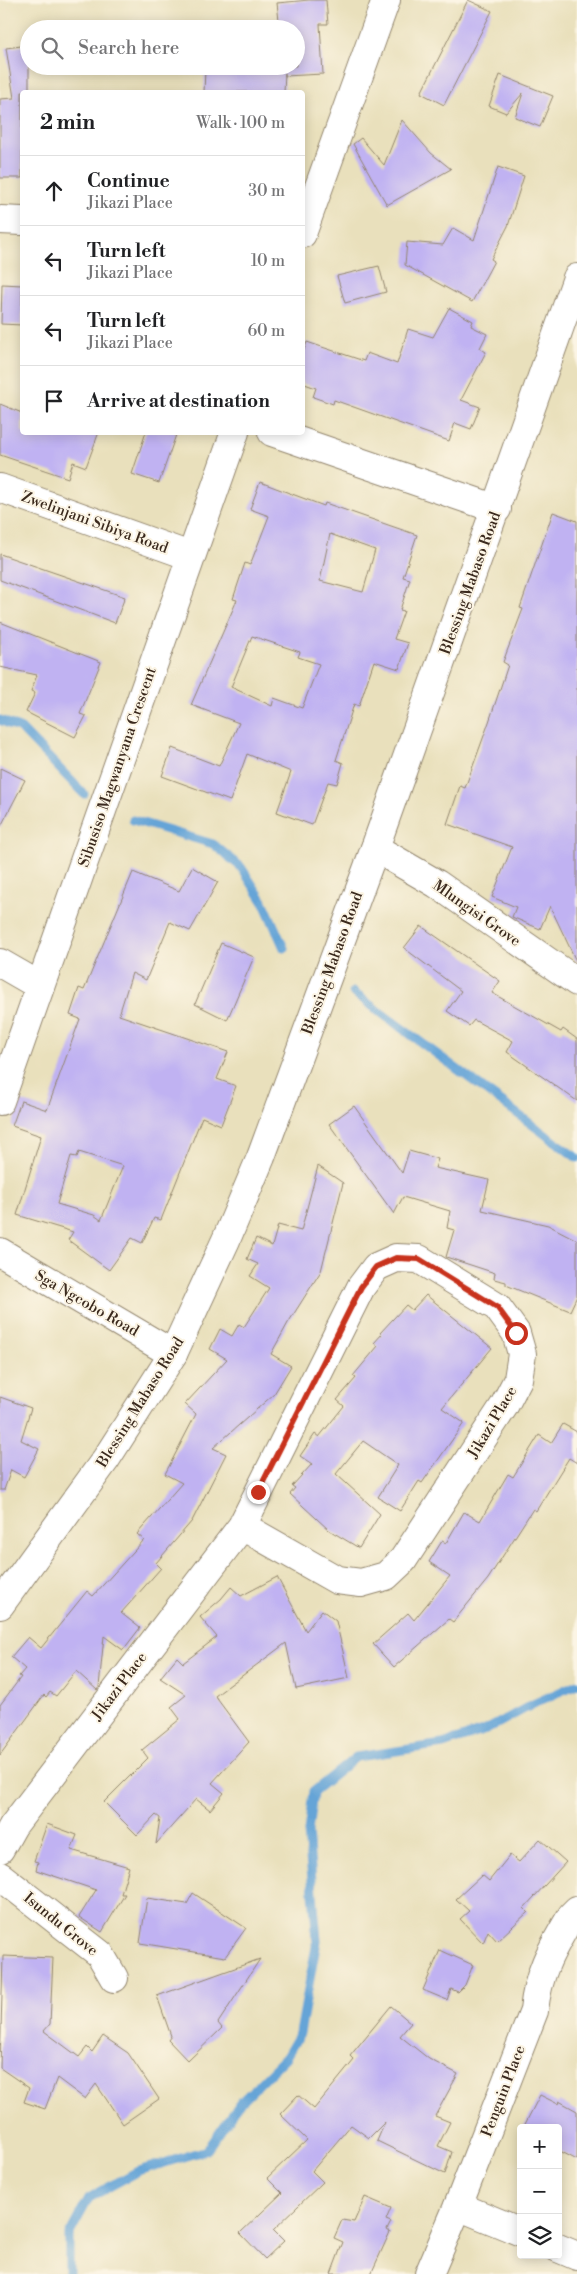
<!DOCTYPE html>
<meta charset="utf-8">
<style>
:root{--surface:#fff;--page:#f2f2f2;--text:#202124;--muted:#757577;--line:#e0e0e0}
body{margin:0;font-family:"Libre Bodoni",serif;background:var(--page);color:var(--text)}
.controls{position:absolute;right:15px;bottom:15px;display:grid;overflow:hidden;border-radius:5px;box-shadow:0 2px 12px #0003}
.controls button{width:45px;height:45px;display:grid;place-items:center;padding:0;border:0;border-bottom:1px solid var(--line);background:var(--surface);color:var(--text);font:25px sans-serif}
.stop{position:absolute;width:15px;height:15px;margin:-11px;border:4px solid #c8321e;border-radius:50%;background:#fff}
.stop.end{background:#c8321e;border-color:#fff;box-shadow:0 1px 5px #0008}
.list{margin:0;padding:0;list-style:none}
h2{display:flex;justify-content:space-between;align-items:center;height:65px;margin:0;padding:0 20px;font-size:21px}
h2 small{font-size:16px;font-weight:400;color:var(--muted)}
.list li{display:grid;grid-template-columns:32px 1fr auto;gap:15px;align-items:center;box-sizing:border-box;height:70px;padding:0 20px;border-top:1px solid var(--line)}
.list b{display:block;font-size:19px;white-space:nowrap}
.list p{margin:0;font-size:16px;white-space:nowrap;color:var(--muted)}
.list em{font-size:16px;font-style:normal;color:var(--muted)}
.icon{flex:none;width:28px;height:28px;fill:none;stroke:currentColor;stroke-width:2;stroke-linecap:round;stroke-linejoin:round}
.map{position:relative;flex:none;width:577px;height:2274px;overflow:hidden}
.search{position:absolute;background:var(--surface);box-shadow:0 2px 12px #0003;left:20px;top:20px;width:285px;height:55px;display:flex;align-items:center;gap:12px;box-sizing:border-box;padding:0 18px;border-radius:28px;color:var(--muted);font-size:19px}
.panel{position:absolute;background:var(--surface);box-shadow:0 2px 12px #0003;left:20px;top:90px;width:285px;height:345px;border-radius:5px}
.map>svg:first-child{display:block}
</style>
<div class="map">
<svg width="577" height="2274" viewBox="0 0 577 2274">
<rect width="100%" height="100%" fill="#fcf5e5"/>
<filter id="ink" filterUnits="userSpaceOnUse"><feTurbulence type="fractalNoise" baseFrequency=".02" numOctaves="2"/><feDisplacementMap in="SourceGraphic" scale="10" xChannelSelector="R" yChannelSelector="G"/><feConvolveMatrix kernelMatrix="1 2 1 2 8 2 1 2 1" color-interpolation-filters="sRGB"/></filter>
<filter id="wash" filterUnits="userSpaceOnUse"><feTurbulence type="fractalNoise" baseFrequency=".0096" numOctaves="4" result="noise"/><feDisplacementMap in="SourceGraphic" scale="20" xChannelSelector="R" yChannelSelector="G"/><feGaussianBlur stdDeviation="1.12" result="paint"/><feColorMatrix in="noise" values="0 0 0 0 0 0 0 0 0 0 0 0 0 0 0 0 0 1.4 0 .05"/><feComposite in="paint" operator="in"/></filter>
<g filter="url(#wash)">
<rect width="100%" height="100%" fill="#e9e0bc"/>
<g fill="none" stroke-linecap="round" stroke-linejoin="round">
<!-- stream -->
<g stroke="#65a4d7" stroke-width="9">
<path d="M0,720L21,729L84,794"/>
<path d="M133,820L213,844L241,867L263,901L284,948"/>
<path d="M353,992L577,1158"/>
<path d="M69,2274V2235L89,2198L138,2171L207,2150L241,2102L286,2057L300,2033L317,1941L308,1832L313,1792L356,1757L443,1744L486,1730L535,1703L577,1684"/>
</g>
</g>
<g id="blocks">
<!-- building -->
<g fill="#c0b2f2" fill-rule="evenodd">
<path d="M309,0H326L328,24H320L323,74L285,76V73L284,92H204L205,70L225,71V66H296V29H280L277,3Z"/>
<path d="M468,0L492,11L444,105L421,93Z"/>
<path d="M29,45V92H22V178H0V99L14,98L6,48Z"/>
<path d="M500,75L553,96L540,127L515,117L523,93L506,113L489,106Z"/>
<path d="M402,120L431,153L451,169L387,205L353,144L361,138L384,165Z"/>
<path d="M498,167L524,176L508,226L491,259L494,261L472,302L405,265L407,242L443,245L453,228L474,240Z"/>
<path d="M379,266L386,292L345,303L337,276Z"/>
<path d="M2,284L22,285V325L1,324Z"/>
<path d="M449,308L473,321L471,326L487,334L480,348L486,352L461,400L480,407L471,429L455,423L449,441L334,400L333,404L313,397L316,388L302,383V355L307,342L364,361L367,353L397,364L408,329L433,337Z"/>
<path d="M0,404L22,413V432H99L86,467L73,462L68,478L0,455Z"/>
<path d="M146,432H177L159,483L132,474Z"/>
<path d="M260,482L324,506L325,503L417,535L403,577L410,579L400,610L404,611L394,639L408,643L399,669L374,661L359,706L354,704L336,760L343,763L337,784L328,782L312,825L277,812L291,772L247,754L230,801L162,776L172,748L219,766L239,723L191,705L237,600L233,599L245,563L250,565L269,516L250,509ZM330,534L375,550L363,592L320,581ZM252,636L300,652L298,657L319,664L302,708L274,698L272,706L231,687Z"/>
<path d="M553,512L577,521V963L550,906L540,929L512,917L516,907L492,897L512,847L447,824L460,786L465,788L489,722L508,665L503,662L523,609L520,608Z"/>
<path d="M0,554L125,597L115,623L0,580Z"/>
<path d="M0,622L101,662L80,714L86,716L75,737L26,712L35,693L31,691L37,675L0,667Z"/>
<path d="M0,768L25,780L0,828Z"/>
<path d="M192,867L218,882L190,931L170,922L146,980L132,973L119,1015L228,1052L217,1079L236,1086L221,1125L202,1117L161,1220L154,1218L142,1243L132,1238L109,1270L68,1240L73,1232L17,1215L41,1136L12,1126L21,1101L47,1110L80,1019L70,1015L79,988L84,990L133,872L179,891ZM79,1152L123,1166L101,1220L94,1215L57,1204L71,1156L77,1157Z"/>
<path d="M421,926L500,981L492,993L561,1032L563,1029L577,1039V1101L507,1052L513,1041L474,1020L469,1026L447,1011L461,991L404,948Z"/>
<path d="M221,943L254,957L227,1020L195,1004Z"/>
<path d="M354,1106L402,1173L409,1151L438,1159L435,1168L489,1180L482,1210L548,1225L577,1240V1296L570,1311L506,1285V1282L494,1279L495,1273L446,1257L454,1230L447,1228L450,1211L403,1197L394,1214L329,1124Z"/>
<path d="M318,1166L343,1183L321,1271L288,1323L271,1354L291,1366L274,1394L213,1448L226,1454L192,1521L156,1563L161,1568L121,1613L140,1628L123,1650L104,1636L99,1687L97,1690L76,1671L56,1696L50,1692L46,1697L44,1695L0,1755V1705L21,1677L19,1676L25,1669L11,1657L28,1637L41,1648L87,1591L93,1596L144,1540L137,1534L182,1483L165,1474L196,1414L185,1404L227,1359L210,1349L220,1329L232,1336L239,1324L244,1327L269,1288L250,1276L258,1264L247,1259L256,1238L272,1246L278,1225L301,1231Z"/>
<path d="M426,1295L492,1348L442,1408L464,1423L422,1483L419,1481L400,1511L378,1497L398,1465L363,1441L336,1474L380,1514L359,1548L329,1530L290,1494L295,1488L292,1486L312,1464L300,1456L315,1434L319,1437L344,1406L337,1400L356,1378L353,1376L378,1346L374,1343L382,1334L380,1333L406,1305L412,1310Z"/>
<path d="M0,1397L31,1408L21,1440L39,1449L24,1477L11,1470L4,1490H0Z"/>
<path d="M563,1424L577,1432V1463L569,1458L536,1511L533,1509L488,1579L453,1622L449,1619L394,1667L373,1644L408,1613L414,1620L450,1576L429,1562L442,1541L446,1543L464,1512L480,1521L508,1474L513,1477L539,1435L551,1443Z"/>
<path d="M277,1577L306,1631L322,1610L336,1621L349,1678L296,1689L286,1643L215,1696L249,1742L212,1783L224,1793L210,1810L196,1799L156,1844L160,1818L156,1815L137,1835L104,1802L148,1758L142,1750L180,1719L171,1707L186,1695L160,1678L177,1657L183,1663L217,1637L200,1617L221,1599L231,1587L241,1596Z"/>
<path d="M47,1824L77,1835L71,1850L129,1867L121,1894H125L102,1932L79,1917L96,1890L36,1870L38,1862L34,1861Z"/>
<path d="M540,1839L566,1862L524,1908L528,1912L497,1941L488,1931L483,1943L460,1919L469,1911L456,1899L482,1875L489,1881L510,1855L519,1862Z"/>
<path d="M193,1893L246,1928L225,1957L140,1943L147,1898L187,1904Z"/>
<path d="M440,1950L473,1965L465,1985L458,1992L451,1989L447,2000L423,1990Z"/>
<path d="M3,1956L53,1958L50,2024L44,2031L79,2057L87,2047L92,2052L103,2036L128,2053L159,2099L123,2124L96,2084L85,2099L57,2078L45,2109L24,2102L29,2088L0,2068Z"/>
<path d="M260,1959L218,2023L222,2028L188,2061L168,2040L171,2036L157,1996Z"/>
<path d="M391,2006L411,2023L400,2036L429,2059L458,2074L435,2116L450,2122L438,2146L452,2152L445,2174L377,2141L385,2122L369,2138L351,2125L312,2171L323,2182L273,2230L284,2241L265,2259L240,2233L282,2193L267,2178L307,2140L280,2114L298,2095L314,2109L354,2060L350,2056Z"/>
<path d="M540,2095L558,2104L559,2101L577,2111V2160L558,2150V2128H523Z"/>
<path d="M365,2197L391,2208L386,2220L391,2222L387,2230L390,2232L371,2274H331L343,2242L334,2238L342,2220L354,2222Z"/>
</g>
</g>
</g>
<g filter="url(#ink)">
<use href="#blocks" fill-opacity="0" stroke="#92856d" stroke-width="1"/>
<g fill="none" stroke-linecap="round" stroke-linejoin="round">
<!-- street casing -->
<g stroke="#92856d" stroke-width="30">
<g id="street">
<path d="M0,220L22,221"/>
<path d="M302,234L386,0"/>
<path d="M272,432L497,509"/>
<path d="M0,488L190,556"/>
<path d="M375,848L437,884L577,982"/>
<path d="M0,963L40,986"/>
<path d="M0,1101L235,432"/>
<path d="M0,1252L173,1354"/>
<path d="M0,1605L106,1459L173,1354L226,1240L261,1157L375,848L577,278"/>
<path d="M0,1849L13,1826L242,1526L361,1287L376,1267L396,1258L419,1259L497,1307L516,1333L522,1354L518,1379L504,1406L403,1560L386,1576L361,1583L337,1580L242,1526"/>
<path d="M0,1876L100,1954L114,1978"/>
<path d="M458,2206L521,2232"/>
<path d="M558,2248L577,2256"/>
<path d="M429,2274L458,2206L534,2011C538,1971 552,1949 572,1915L577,1910"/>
</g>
</g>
<!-- street -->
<use href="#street" stroke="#fff" stroke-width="28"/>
</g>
</g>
<g fill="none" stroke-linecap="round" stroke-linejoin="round" filter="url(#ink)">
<!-- route -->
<path stroke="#c8321e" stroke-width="6" d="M258,1492L361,1287L376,1267L396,1258L419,1259L497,1307L516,1333"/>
</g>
<g text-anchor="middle" stroke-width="4" stroke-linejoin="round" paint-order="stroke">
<!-- street labels -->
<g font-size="15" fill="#3b2a1e" stroke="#fcf5e5">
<text transform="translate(95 522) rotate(20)" y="5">Zwelinjani Sibiya Road</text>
<text transform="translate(470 583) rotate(-70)" y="5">Blessing Mabaso Road</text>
<text transform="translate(117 767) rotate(-71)" y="5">Sibusiso Magwanyana Crescent</text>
<text transform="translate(477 913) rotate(35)" y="5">Mlungisi Grove</text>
<text transform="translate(332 963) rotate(-70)" y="5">Blessing Mabaso Road</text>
<text transform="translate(87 1303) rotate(30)" y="5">Sga Ngcobo Road</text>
<text transform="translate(140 1402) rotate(-58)" y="5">Blessing Mabaso Road</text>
<text transform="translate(492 1422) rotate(-59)" y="5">Jikazi Place</text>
<text transform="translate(119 1686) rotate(-53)" y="5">Jikazi Place</text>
<text transform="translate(61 1924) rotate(39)" y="5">Isundu Grove</text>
<text transform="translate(503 2091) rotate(-69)" y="5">Penguin Place</text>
</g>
</g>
</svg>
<div class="controls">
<button>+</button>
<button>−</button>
<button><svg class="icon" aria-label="layers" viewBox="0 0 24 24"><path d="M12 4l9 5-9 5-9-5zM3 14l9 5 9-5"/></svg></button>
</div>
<div class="stop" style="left:516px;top:1333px"></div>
<div class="stop end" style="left:258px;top:1492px"></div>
<div class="search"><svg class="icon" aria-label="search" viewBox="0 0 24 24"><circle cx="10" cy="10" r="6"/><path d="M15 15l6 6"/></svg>Search here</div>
<section class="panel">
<h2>2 min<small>Walk · 100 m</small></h2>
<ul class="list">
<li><svg class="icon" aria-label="ahead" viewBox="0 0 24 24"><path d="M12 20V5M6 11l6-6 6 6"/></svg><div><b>Continue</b><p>Jikazi Place</p></div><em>30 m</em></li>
<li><svg class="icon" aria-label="left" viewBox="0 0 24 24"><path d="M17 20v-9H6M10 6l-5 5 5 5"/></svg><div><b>Turn left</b><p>Jikazi Place</p></div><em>10 m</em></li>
<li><svg class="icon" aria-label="left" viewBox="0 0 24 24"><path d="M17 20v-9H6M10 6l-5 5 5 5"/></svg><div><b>Turn left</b><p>Jikazi Place</p></div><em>60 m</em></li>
<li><svg class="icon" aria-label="arrive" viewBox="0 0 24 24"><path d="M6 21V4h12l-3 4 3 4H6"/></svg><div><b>Arrive at destination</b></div></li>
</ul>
</section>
</div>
